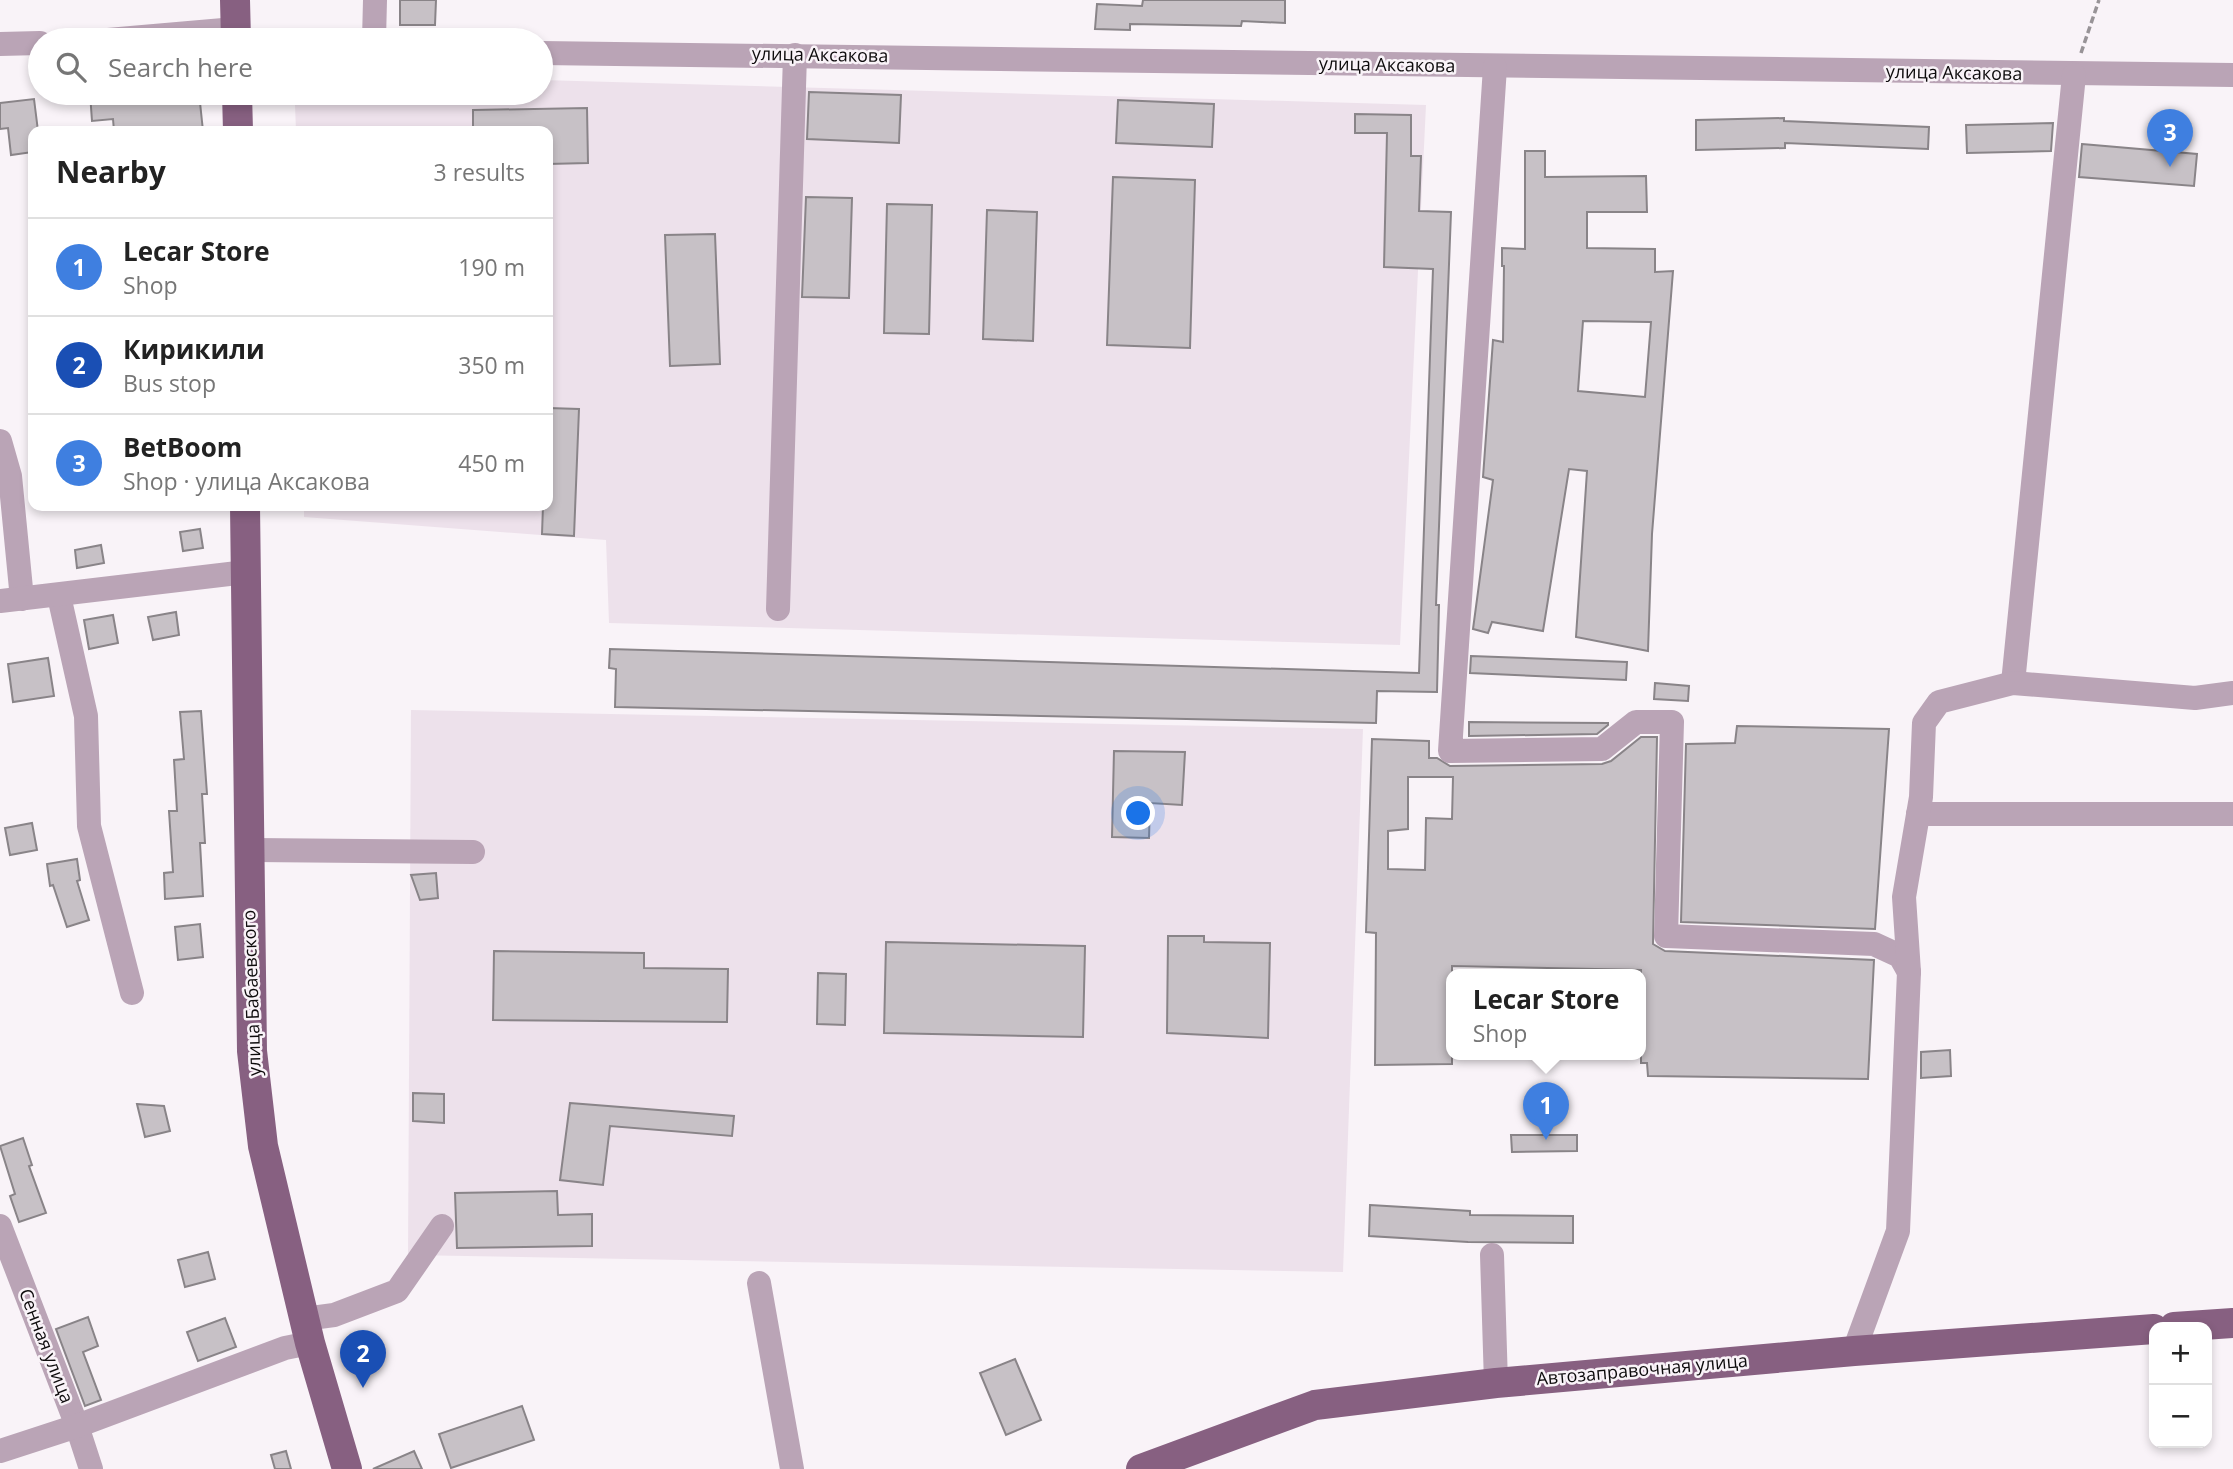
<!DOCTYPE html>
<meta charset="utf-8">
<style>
:root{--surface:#fff;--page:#f6f6f6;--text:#222;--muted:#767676;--line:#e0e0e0;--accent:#478b7f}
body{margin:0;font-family:"Open Sans",sans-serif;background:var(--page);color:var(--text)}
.controls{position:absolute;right:21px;bottom:21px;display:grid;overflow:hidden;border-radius:14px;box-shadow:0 4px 10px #0003}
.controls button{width:63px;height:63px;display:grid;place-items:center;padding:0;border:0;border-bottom:2px solid var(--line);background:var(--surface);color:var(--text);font:35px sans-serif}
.you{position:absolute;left:1139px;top:814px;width:24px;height:24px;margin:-18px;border:5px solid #fff;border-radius:50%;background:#1a73e8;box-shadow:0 0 0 10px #1a73e833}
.badge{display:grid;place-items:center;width:46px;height:46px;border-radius:50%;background:var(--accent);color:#fff;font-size:23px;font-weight:700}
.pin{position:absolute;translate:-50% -58px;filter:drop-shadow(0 2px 4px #0008)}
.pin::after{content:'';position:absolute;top:37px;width:24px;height:21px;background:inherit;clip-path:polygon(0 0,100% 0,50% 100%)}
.popup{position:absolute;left:1446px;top:969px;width:200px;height:91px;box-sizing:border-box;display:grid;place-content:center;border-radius:14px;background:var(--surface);filter:drop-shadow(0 2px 5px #0005);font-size:23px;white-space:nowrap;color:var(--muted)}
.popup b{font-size:26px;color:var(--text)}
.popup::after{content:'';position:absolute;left:50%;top:100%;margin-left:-14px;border:14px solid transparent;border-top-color:var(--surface)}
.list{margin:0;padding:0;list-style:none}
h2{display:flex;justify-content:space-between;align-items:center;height:91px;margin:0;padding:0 28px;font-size:30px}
h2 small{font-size:23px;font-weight:400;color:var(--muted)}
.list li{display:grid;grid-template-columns:46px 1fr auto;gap:21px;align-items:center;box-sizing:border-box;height:98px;padding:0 28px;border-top:2px solid var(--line)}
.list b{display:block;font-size:26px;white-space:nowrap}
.list p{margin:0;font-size:23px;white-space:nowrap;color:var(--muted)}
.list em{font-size:23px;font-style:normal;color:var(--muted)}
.icon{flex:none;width:38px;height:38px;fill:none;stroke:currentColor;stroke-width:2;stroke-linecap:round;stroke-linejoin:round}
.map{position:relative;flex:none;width:2233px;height:1469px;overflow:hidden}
.search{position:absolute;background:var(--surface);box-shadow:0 4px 10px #0003;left:28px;top:28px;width:525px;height:77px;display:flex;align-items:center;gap:18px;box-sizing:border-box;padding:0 24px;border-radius:38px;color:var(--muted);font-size:26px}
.panel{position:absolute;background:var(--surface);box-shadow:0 4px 10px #0003;left:28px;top:126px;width:525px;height:385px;border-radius:14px}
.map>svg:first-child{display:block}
</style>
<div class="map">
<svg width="2233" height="1469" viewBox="0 0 2233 1469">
<rect width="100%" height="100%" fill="#f9f3f8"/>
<!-- built -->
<g fill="#ede1eb">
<path d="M541,80L1426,105L1400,645L609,623L606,540L304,517V506H548V131H296L295,105L376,93H541Z"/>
<path d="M411,710L1363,729L1343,1272L408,1255Z"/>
</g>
<!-- building -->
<g fill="#c7c1c6" stroke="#898488" stroke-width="2" fill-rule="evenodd">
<path d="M400,0H436L435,25H400Z"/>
<path d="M1143,0H1285V23L1242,21L1241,26L1130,24V30L1095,29L1097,4L1142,6Z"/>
<path d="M809,92L901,95L899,143L807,139Z"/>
<path d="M90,93H199L203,131H114L113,119L92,121Z"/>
<path d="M34,99L38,131H33V152L11,155L8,128L0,129V103Z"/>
<path d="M1118,100L1214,104L1212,147L1116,143Z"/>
<path d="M587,108L588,163L548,164V131H473V110Z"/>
<path d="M1355,114L1411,115V156H1421L1419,211L1451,212L1436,605H1439L1437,692L1377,691L1376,723L615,707L616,669L609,668L610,649L1419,673L1433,269L1384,267L1387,133H1355Z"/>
<path d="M1784,118V121L1929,127L1928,149L1785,143V148L1696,150V120Z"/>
<path d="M2053,123L2051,151L1967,153L1966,125Z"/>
<path d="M2082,144L2197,154L2194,186L2079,177Z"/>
<path d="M1525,151H1545V177L1646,176L1647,212H1587V248L1655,249V272L1673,271L1652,534L1648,651L1576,637L1587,471L1569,469L1543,631L1492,622L1488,633L1473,629L1493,480L1483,477L1493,340L1503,342L1504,266H1502V248L1525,249ZM1583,321L1651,322L1645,397L1578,391Z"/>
<path d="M1113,177L1195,180L1190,348L1107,345Z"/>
<path d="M806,197L852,198L849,298L802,297Z"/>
<path d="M887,204L932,205L929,334L884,333Z"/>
<path d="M987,210L1037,212L1033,341L983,339Z"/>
<path d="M715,234L720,364L670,366L665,235Z"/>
<path d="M548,408L579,409L574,536L542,534L543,506H548Z"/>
<path d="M200,529L203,548L183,551L180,532Z"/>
<path d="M101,545L104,563L77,568L75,550Z"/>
<path d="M176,612L179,635L153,640L148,617Z"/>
<path d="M113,615L118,643L89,649L84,620Z"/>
<path d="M1471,656L1627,662L1626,680L1470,673Z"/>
<path d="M48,658L54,696L13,702L8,664Z"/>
<path d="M1655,683L1689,686L1688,701L1654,699Z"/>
<path d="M201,711L207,794H202L205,843H200L203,896L165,899L164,873L173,872L169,811H177L174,760L184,759L180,712Z"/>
<path d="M1469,722L1608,723V725L1597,734L1469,736Z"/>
<path d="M1737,726L1889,729L1875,929L1681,922L1686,744L1735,743Z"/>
<path d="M1641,737H1657L1653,944L1665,951L1874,960L1868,1079L1648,1076L1647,1063H1641V970L1452,966V1064L1375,1065L1376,933L1366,932L1372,739L1429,741V758H1437L1450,766L1602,764L1611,761ZM1408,777H1453L1452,819L1426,818L1425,870L1388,869V831L1408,829Z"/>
<path d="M1114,751L1185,752L1182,805L1150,803L1149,838L1112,837Z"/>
<path d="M32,823L37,850L10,855L5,828Z"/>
<path d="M77,859L80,880L77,881L89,920L67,927L53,885L50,886L47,864Z"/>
<path d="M436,873L438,898L420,900L411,875Z"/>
<path d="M200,924L203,957L178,960L175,927Z"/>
<path d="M1168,936H1204V942L1270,943L1268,1038L1167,1033Z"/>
<path d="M886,942L1085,946L1083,1037L884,1033Z"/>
<path d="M494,951L644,953V968L728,969L727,1022L493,1020Z"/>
<path d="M818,973L846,974L845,1025L817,1024Z"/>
<path d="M1950,1050L1951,1076L1921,1078V1052Z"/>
<path d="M413,1093L444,1094V1123L413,1121Z"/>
<path d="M570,1103L734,1116L732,1136L610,1126L603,1185L560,1180Z"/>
<path d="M137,1104L164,1106L170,1131L145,1137Z"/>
<path d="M1511,1135H1577V1151L1512,1152Z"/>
<path d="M23,1138L32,1165L29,1166L46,1213L19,1222L10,1196L15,1194L0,1146Z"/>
<path d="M557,1191L558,1215L592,1214V1246L457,1248L455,1193Z"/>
<path d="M1370,1205L1470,1211V1215L1573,1216V1243L1468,1242L1369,1236Z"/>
<path d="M208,1252L215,1279L185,1287L178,1260Z"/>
<path d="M88,1317L98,1346L83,1352L101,1400L85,1406L56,1329Z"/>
<path d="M225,1318L236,1347L198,1361L187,1332Z"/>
<path d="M1015,1359L1041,1420L1006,1435L980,1373Z"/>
<path d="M522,1406L534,1440L451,1468L439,1434Z"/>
<path d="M286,1451L291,1469H275L271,1455Z"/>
<path d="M414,1451L422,1469H373Z"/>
</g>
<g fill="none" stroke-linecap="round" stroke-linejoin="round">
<!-- path -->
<path stroke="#989397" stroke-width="3.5" stroke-dasharray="7 3.5" stroke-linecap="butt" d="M2081,53L2099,0"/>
<!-- minor -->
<g stroke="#baa4b6" stroke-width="24">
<path d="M108,40L235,29"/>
<path d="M374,40L375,0"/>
<path d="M0,44L40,43"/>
<path d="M541,53L2233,75"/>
<path d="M1495,67L1450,751L1602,749L1636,722H1672L1666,936L1874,944L1900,956L1909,972"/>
<path d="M0,441L10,476L22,599"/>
<path d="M59,596L86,716L89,826L132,993"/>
<path d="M0,601L246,572"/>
<path d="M778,609L795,55"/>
<path d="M2013,683L2074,75"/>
<path d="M1918,814H2233"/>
<path d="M248,850L473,852"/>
<path d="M0,1226L77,1426L91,1469"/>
<path d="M1492,1255L1496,1383"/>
<path d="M759,1283L792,1469"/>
<path d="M304,1319L334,1315L397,1291L442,1226"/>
<path d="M1854,1351L1898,1231L1909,972L1904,897L1921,797L1924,723L1939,702L2013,683L2195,698L2233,693"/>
<path d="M0,1451L77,1426L285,1348L310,1343"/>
</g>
<!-- major -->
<g stroke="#876081" stroke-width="30">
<path d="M235,0L236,40"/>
<path d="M237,93L238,131"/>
<path d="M245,506L252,1051L263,1146L310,1343L347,1469"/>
<path d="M2174,1327L2233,1323"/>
<path d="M1141,1469L1315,1405L1496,1383L1854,1351L2154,1329"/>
</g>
</g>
<g text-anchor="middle" stroke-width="5" stroke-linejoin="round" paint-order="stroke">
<!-- street labels -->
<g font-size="18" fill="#0d0b0c" stroke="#f9f3f8">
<text transform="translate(820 55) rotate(1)" y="6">улица Аксакова</text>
<text transform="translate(1387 65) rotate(1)" y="6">улица Аксакова</text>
<text transform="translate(1954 73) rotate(1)" y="6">улица Аксакова</text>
<text transform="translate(252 993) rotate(-92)" y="6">улица Бабаевского</text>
<text transform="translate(46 1346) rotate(69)" y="6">Сенная улица</text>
<text transform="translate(1642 1370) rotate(-5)" y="6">Автозаправочная улица</text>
</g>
</g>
</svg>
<div class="controls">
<button>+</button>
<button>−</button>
</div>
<div class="you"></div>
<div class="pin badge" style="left:1546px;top:1140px;background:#3f7fe0">1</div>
<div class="popup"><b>Lecar Store</b>Shop</div>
<div class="pin badge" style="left:363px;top:1388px;background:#1a4fb4">2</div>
<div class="pin badge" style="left:2170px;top:167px;background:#3f7fe0">3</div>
<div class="search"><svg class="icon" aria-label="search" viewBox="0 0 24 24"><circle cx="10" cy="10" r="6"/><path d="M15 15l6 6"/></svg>Search here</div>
<section class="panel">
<h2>Nearby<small>3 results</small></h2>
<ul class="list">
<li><span class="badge" style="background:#3f7fe0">1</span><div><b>Lecar Store</b><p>Shop</p></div><em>190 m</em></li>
<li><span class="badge" style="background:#1a4fb4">2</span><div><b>Кирикили</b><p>Bus stop</p></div><em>350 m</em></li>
<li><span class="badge" style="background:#3f7fe0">3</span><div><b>BetBoom</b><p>Shop · улица Аксакова</p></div><em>450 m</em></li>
</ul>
</section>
</div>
